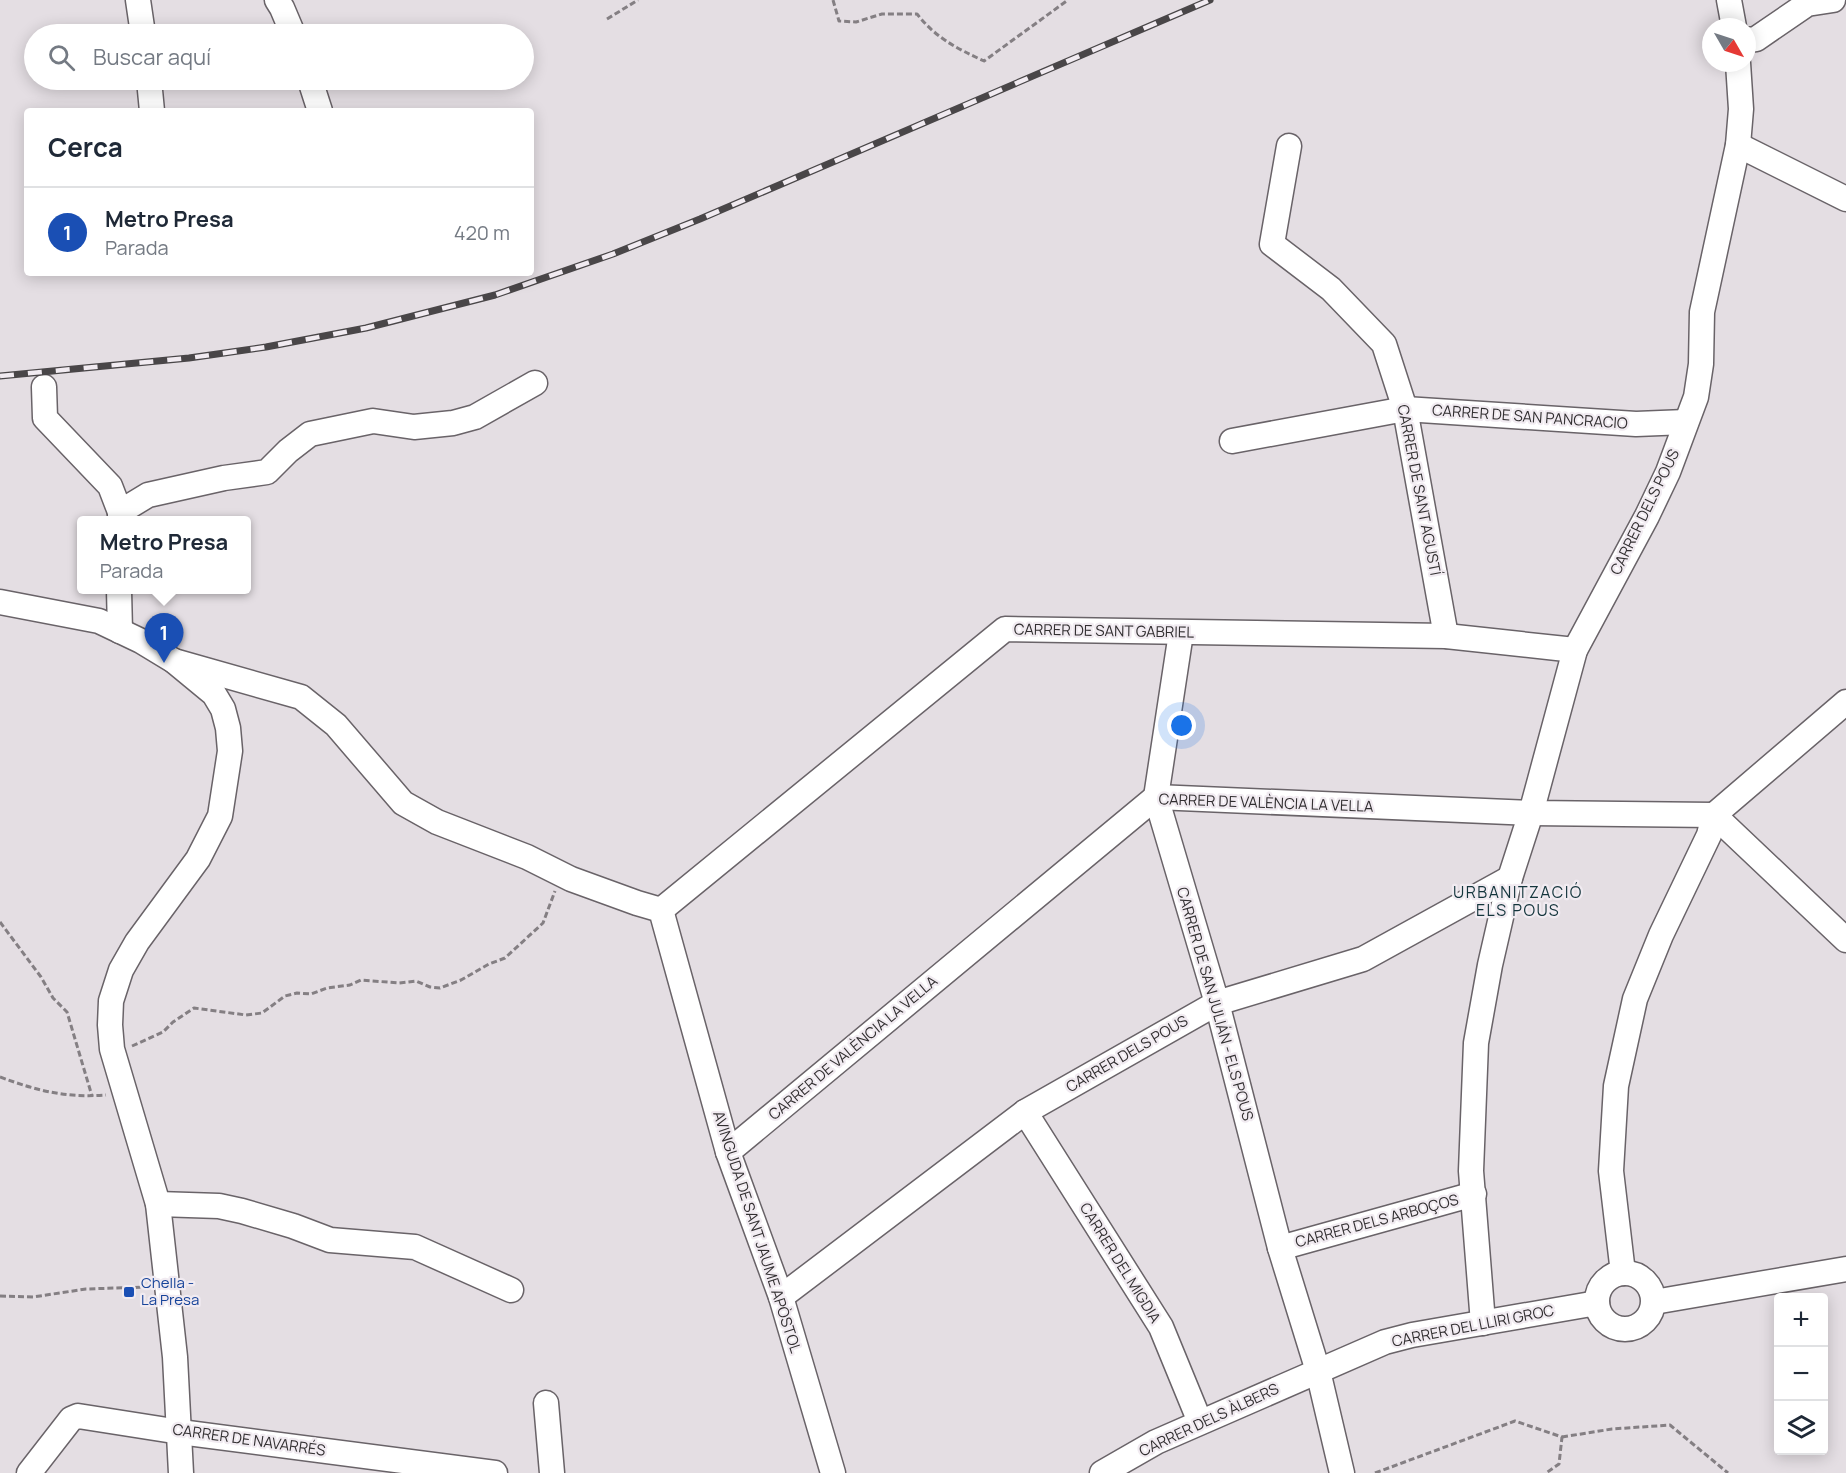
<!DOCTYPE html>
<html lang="es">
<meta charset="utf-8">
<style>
:root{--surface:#fff;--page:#f6f6f7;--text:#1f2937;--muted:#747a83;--line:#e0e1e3;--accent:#db2777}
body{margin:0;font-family:Manrope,sans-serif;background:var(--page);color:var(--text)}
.controls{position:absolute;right:18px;bottom:18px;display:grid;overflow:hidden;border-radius:6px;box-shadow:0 3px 15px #0003}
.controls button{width:54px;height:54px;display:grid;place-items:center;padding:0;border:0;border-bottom:2px solid var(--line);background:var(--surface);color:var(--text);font:30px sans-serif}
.compass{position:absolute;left:1702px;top:18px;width:54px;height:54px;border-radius:50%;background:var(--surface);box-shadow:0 3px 15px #0003;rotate:129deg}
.you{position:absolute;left:1182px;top:726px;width:21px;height:21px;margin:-15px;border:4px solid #fff;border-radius:50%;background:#1a73e8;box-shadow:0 0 0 9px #1a73e833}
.badge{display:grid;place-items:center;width:39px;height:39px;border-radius:50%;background:var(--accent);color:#fff;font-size:20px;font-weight:700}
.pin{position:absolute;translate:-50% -50px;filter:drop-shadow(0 2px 3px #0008)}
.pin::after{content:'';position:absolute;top:32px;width:21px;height:18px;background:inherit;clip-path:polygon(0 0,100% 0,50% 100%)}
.popup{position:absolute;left:77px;top:516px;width:174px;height:78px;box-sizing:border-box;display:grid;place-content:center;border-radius:6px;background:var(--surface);filter:drop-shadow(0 2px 4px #0005);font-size:20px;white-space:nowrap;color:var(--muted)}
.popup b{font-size:22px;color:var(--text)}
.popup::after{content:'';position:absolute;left:50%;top:100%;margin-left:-12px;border:12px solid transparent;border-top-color:var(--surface)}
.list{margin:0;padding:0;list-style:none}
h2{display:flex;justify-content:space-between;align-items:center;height:78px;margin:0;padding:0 24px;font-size:26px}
h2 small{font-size:20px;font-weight:400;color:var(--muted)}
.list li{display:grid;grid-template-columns:39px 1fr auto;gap:18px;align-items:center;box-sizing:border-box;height:90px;padding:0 24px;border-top:2px solid var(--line)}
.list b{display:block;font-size:22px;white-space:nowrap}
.list p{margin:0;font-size:20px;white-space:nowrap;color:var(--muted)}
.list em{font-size:20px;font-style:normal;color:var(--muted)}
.icon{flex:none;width:33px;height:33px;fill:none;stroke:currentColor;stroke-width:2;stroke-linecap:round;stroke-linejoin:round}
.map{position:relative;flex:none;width:1846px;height:1473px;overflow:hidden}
.search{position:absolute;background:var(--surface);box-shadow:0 3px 15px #0003;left:24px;top:24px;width:510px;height:66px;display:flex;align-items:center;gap:15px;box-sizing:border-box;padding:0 21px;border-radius:33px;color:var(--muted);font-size:22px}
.panel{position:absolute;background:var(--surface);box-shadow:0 3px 15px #0003;left:24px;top:108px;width:510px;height:168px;border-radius:6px}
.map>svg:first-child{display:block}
</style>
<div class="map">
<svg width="1846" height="1473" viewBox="0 0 1846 1473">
<rect width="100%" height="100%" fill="#e4dee3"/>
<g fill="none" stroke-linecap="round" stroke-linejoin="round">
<!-- minor casing -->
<g stroke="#696368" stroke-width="27">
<g id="minor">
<path d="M138,0L143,34"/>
<path d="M277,0L282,8L293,34"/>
<path d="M1729,0L1734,27"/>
<path d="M1747,40L1756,39L1807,4L1833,0"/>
<path d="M149,80L152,111"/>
<path d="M310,80L320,111"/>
<path d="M1738,145L1846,199"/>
<path d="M1289,146L1272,244L1331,289L1384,344L1405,409L1446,636"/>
<path d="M44,387L45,418L110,486L120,512"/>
<path d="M1232,441L1405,409L1636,424L1686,422"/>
<path d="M120,520V512L148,495L224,478L267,472L288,451L310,434L373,421L414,427L453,423L475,417L535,383"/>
<path d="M119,590L120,631"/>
<path d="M0,602L99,621L141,641L174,661L214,694L223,709L228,728L230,751L220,816L198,859L137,942L121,970L111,1001L110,1025L112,1049L158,1204L175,1357L181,1473"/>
<path d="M1181,633L1156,797L1217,1003L1280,1248L1318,1371L1342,1473"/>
<path d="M174,661L301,697L336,725L403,803L437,822L527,857L571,879L637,903L661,910L728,1152L781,1297L833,1473"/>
<path d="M661,910L1005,629L1446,636L1575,650"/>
<path d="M1025,1112L1161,1327L1200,1422"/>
<path d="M728,1152L1156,797L1531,813L1714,815L1846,940"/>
<path d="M158,1204L219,1206L242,1211L293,1226L330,1240L415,1247L511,1290"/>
<path d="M1280,1248L1474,1194"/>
<circle cx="1625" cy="1301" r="28"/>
<path d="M1623,1273L1611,1171L1616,1086L1635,999L1661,935L1709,835L1714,815L1846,702"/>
<path d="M781,1297L1025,1112L1217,1003L1363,959L1510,878"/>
<path d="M1654,1302L1846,1269"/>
<path d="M1483,1323L1471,1171L1476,1043L1490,965L1510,878L1531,813L1575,650L1647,516L1668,472L1696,397L1701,364L1702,312L1738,145L1741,109L1738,63"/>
<path d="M546,1403L552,1473"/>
<path d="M29,1473L71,1419L78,1416L180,1432L495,1473"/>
<path d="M1102,1473L1156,1442L1385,1342L1412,1335L1597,1303"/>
</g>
</g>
<!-- path -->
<g stroke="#847f83" stroke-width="3" stroke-dasharray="6 3" stroke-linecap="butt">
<path d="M833,0L839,21L856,22L882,14H917C936,38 956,48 984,61L1068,0"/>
<path d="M607,19L638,0"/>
<path d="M0,922L41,977L53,998L67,1012L92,1096"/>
<path d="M132,1046L163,1032L173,1022L194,1008L246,1015L262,1013L285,996L297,993L311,994L327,988L350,985L361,980L399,983L416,981L430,987L440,988L461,980L489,964L505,958L543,923L555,891"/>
<path d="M0,1077C38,1091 66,1098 106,1095"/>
<path d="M0,1296L33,1297L86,1289L148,1287"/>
<path d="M1562,1437L1612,1429L1670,1425L1728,1473"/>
<path d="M1375,1473L1515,1421L1562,1437L1559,1464L1546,1473"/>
</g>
<!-- minor -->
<use href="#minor" stroke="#fff" stroke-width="24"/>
<!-- rail casing -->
<g stroke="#494648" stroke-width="7">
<path id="rail" d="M0,376L189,358L266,347L366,328L495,295L613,254L700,219L1210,0"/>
</g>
<!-- rail -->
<use href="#rail" stroke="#f1ebf1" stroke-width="4.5" stroke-dasharray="14" stroke-linecap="butt"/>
</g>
<!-- markers -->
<rect fill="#1a4fb4" stroke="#f1ebf1" stroke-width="2" x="123" y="1286" width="12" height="12" rx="3"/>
<g text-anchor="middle" stroke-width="4.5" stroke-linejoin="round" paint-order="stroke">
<!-- street labels -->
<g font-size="15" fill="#322f31" stroke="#f1ebf1">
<text transform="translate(1530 417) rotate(4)" y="5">CARRER DE SAN PANCRACIO</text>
<text transform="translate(1419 490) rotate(79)" y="5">CARRER DE SANT AGUSTÍ</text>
<text transform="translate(1645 512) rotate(-64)" y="5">CARRER DELS POUS</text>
<text transform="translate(1104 631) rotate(1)" y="5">CARRER DE SANT GABRIEL</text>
<text transform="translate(1266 803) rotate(2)" y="5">CARRER DE VALÈNCIA LA VELLA</text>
<text transform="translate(1215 1004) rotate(74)" y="5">CARRER DE SAN JULIÁN - ELS POUS</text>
<text transform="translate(853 1048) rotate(-40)" y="5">CARRER DE VALÈNCIA LA VELLA</text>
<text transform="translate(1127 1054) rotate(-30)" y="5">CARRER DELS POUS</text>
<text transform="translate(1377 1221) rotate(-15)" y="5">CARRER DELS ARBOÇOS</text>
<text transform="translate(757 1232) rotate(72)" y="5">AVINGUDA DE SANT JAUME APÒSTOL</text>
<text transform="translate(1120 1263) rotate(58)" y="5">CARRER DEL MIGDIA</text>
<text transform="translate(1473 1326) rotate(-11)" y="5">CARRER DEL LLIRI GROC</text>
<text transform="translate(1209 1420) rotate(-25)" y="5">CARRER DELS ÀLBERS</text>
<text transform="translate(249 1440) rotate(8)" y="5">CARRER DE NAVARRÉS</text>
</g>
<!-- transit labels -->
<g font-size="15" fill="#164399" stroke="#f1ebf1" text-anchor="start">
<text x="141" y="1288">Chella -<tspan x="141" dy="17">La Presa</tspan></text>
</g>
<!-- neighbourhood labels -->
<g font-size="16" letter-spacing="1.5" fill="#14353c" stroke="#f1ebf1">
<text x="1518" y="898">URBANITZACIÓ<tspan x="1518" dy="18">ELS POUS</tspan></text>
</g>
</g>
</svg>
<div class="controls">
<button>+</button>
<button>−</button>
<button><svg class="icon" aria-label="layers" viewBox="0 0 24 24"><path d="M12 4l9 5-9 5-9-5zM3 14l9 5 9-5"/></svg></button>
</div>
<svg class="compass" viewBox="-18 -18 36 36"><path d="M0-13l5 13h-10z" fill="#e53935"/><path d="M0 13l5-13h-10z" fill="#747a83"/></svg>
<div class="you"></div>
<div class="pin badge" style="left:164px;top:663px;background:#1a4fb4">1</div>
<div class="popup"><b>Metro Presa</b>Parada</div>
<div class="search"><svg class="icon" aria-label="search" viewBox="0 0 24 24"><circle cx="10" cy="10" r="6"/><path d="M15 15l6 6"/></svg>Buscar aquí</div>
<section class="panel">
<h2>Cerca<small></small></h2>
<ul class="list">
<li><span class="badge" style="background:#1a4fb4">1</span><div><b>Metro Presa</b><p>Parada</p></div><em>420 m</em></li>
</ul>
</section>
</div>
